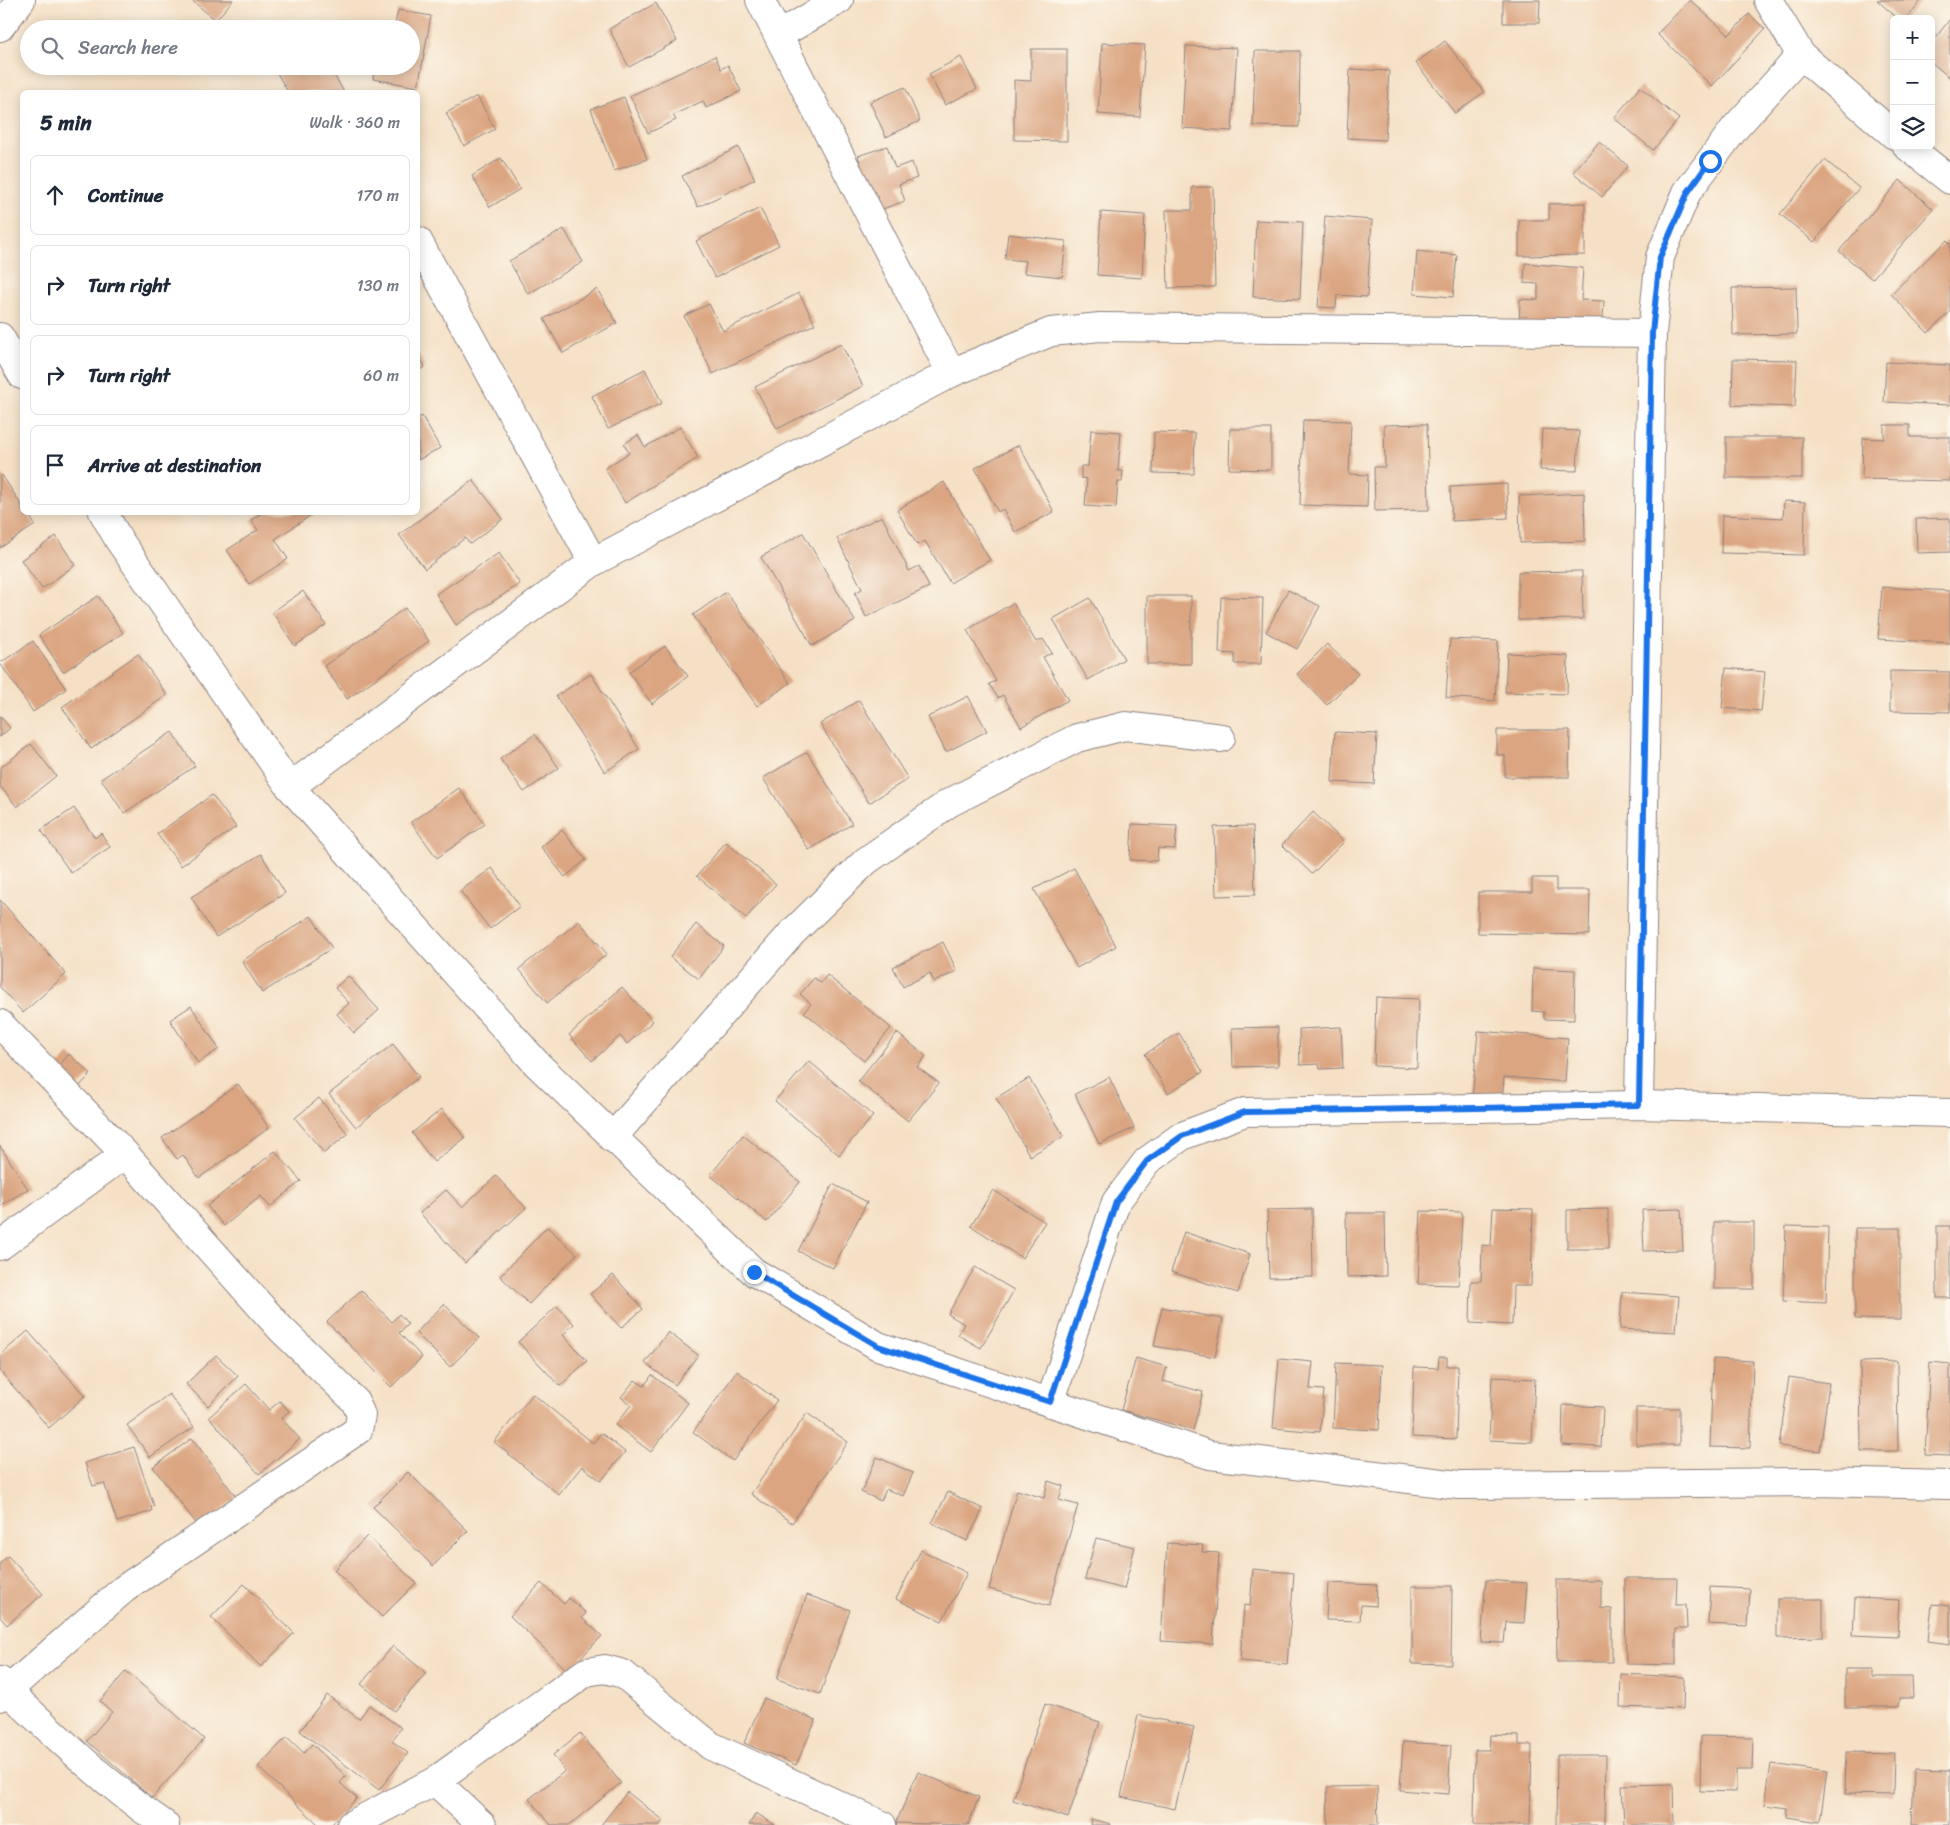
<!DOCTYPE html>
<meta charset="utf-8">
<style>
:root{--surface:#fff;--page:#f6f6f7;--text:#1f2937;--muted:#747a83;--line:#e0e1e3}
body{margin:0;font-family:Sriracha,sans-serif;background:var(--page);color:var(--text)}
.controls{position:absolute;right:15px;top:15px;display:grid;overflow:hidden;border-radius:8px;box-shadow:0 2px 12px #0003}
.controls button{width:45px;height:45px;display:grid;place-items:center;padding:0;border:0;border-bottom:1px solid var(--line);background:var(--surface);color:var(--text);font:25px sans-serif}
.stop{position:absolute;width:15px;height:15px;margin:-11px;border:4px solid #1a73e8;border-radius:50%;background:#fff}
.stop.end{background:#1a73e8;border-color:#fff;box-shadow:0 1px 5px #0008}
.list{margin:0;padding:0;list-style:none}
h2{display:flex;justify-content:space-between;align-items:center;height:65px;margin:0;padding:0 20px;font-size:21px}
h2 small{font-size:16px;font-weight:400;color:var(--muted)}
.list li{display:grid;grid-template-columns:32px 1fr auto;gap:15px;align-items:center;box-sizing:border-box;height:80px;margin:0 10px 10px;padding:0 10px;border:1px solid var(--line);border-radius:8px}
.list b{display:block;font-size:19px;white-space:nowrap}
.list em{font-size:16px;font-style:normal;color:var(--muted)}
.icon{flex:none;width:28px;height:28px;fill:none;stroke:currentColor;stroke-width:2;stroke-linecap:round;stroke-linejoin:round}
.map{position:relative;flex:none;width:1950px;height:1825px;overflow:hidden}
.search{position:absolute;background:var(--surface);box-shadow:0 2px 12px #0003;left:20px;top:20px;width:400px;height:55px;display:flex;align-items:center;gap:12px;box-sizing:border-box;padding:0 18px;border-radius:28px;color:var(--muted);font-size:19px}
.panel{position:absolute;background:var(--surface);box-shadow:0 2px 12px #0003;left:20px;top:90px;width:400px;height:425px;border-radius:8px}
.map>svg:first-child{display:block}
</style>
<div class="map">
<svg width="1950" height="1825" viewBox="0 0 1950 1825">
<rect width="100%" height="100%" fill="#fbf7ec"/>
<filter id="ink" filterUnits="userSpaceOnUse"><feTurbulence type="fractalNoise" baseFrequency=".02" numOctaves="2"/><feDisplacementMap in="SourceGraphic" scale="10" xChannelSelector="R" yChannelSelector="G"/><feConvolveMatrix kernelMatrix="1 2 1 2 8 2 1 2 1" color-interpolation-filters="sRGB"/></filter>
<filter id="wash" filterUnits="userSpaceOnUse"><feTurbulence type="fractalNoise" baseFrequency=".0096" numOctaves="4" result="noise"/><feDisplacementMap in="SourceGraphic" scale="20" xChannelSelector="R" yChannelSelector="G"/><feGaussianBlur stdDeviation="1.12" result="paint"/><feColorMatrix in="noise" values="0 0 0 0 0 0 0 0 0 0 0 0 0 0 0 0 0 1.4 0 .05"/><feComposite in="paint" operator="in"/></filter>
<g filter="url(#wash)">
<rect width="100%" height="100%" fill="#f5e0c5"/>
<g id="blocks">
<!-- building -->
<g fill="#dba581">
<path d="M191,0H233L216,20Z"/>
<path d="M1503,0H1540L1539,23H1503Z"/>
<path d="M1690,0L1729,35L1749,14L1765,29L1712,86L1657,34Z"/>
<path d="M1877,0H1922L1905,19H1898Z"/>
<path d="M656,3L677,41L629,67L609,29Z"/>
<path d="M398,10L431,16L418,87L373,79L375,66H411V29H394Z"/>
<path d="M1950,19V78L1931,62V32L1937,36Z"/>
<path d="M1445,41L1484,92L1455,113L1416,63Z"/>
<path d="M1102,43L1145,45L1140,117L1098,114Z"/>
<path d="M1186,46L1237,48L1232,131L1182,128Z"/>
<path d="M1031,49H1067V141L1014,140V80L1031,81Z"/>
<path d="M1255,51H1300L1299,127L1253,126Z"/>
<path d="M715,56L721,69L728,65L741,91L706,108L703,101L673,115L676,120L648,133L630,96Z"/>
<path d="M961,57L977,89L945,105L929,74Z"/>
<path d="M273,66H329L344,92H288Z"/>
<path d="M1350,69L1389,71L1385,140L1347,138Z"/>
<path d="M905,87L920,121L886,137L870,102Z"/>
<path d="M1640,87L1679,119L1653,150L1614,118Z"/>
<path d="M477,96L495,129L464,146L446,113Z"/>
<path d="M624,97L647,159L614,171L591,109Z"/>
<path d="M1599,142L1628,166L1602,197L1573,172Z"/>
<path d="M887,146L895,168L912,162L917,178L899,184L905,201L877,211L858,156Z"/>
<path d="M738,147L755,179L698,207L682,176Z"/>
<path d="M501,158L520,189L490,207L472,176Z"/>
<path d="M1825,160L1859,188L1814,242L1780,214Z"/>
<path d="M1900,180L1933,209L1872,279L1839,251Z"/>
<path d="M1192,187H1213L1215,287L1168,288L1166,210H1192Z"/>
<path d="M1585,203V255L1519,256V220H1549V204Z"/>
<path d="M760,208L779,245L715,278L696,241Z"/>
<path d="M1101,212L1145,215L1142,278L1097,275Z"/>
<path d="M1325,216L1372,220L1367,297L1337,295L1336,308L1318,307Z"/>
<path d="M1256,220L1303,222L1300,299L1253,297Z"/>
<path d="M564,229L583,262L528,294L509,261Z"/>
<path d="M1008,234L1066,241L1062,277L1024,273L1026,261L1005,259Z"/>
<path d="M1947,240L1950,244V312L1928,333L1891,294Z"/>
<path d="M1417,251L1457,255L1453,297L1414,294Z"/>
<path d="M1525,263L1583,268L1581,300L1604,301L1603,319L1581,318L1580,330L1519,326L1520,299L1538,300V284L1524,283Z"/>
<path d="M1796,287L1797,334L1733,335L1732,288Z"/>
<path d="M597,289L617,323L563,353L544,319Z"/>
<path d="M799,293L815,324L713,374L684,316L709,304L723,331Z"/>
<path d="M841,344L863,386L777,429L755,387Z"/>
<path d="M418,353L425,367L418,371Z"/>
<path d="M1733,359L1797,360L1795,407L1732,405Z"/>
<path d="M1886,362L1950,365V405L1884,402Z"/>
<path d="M645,369L662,403L608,429L592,396Z"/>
<path d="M422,416L440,448L418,460V418Z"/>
<path d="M1303,420L1351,421L1349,474L1368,475L1367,507L1300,505Z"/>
<path d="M1427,424L1429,510L1375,511L1374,467H1385L1384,425Z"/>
<path d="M1884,425H1910V437H1950V481L1862,479L1863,438L1884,439Z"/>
<path d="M680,427L698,458L625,503L605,468L629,453L624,444L638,435L645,447Z"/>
<path d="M1230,429H1271V470L1229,469Z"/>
<path d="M1542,429L1579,431L1577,471L1540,470Z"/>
<path d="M1091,430L1121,432L1118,471H1123L1122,482H1118L1116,508L1085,506L1087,479L1081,478V466H1088Z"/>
<path d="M1154,432L1195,433L1194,474L1153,473Z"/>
<rect x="1726" y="437" width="76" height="41"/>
<path d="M1019,445L1054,512L1015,532L1003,509L998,512L975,468Z"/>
<path d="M2,475L22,506V512H27L35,525L0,548V477Z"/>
<path d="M473,480L503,519L470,544L465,538L425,569L399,535Z"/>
<path d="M944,482L990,560L950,583L925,541L917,545L897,510Z"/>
<path d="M1507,484L1508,518L1452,521L1450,487Z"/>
<path d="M1584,493L1585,541L1520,543L1519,496Z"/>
<path d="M1784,501L1805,502L1804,555L1721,553L1722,515L1783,518Z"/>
<path d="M263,512H316L275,539L288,559L249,584L227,550L258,530L251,520Z"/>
<path d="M882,516L909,571L919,566L929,587L866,617L855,593L862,589L837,538Z"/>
<path d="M1950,518V552L1917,553L1916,519Z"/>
<path d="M803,533L855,621L812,646L761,557Z"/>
<path d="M56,536L75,565L42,589L21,560Z"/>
<path d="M499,553L520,584L456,625L436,594Z"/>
<path d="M1582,571L1583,619L1518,620V572Z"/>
<path d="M1882,587L1950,591V643L1878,639Z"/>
<path d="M1288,590L1320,606L1297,649L1266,632Z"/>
<path d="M303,591L326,625L295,646L272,612Z"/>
<path d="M726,592L790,683L757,706L693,615Z"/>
<path d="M98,596L123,633L63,672L39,635Z"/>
<rect x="1147" y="596" width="44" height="68"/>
<path d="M1221,597L1263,598L1261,664H1235V654L1219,653Z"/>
<path d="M1090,598L1124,659L1088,680L1053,619Z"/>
<path d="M1013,603L1036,642L1043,639L1052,653L1043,657L1068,700L1021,727L1003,695L998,698L989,684L996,681L967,630Z"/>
<path d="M405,608L429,641L347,699L324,666Z"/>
<path d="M1450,639L1498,641L1495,701L1446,697Z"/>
<path d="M33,641L66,689L33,712L0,663Z"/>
<path d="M1327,644L1358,674L1327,705L1297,674Z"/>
<path d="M665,646L688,676L652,704L629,672Z"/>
<path d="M1507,653L1568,656L1567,694L1505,692Z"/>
<path d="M138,654L167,695L91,749L62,707Z"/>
<path d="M1726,668L1765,672L1761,711L1722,708Z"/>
<path d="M1890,671L1950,672V712L1890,711Z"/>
<path d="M591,674L639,749L605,772L556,696Z"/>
<path d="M968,696L987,731L946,752L928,717Z"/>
<path d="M859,700L908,779L869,803L820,724Z"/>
<path d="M0,716L10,728L0,737Z"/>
<path d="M1497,730H1570L1569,777H1505V755H1497Z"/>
<path d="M172,732L195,766L124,813L101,779Z"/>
<path d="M1335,732L1377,734L1374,784L1332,782Z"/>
<path d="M535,734L559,768L524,792L500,759Z"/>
<path d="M31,744L56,776L17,807L0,786V768Z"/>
<path d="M807,752L852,824L809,850L763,778Z"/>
<path d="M459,788L485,824L437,858L411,822Z"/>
<path d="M212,795L236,827L181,866L157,834Z"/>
<path d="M74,808L95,838L101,833L110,847L71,873L41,830Z"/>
<path d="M1313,812L1344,842L1312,874L1282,845Z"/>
<path d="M1132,824L1177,826L1175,849L1158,848L1157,861L1130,860Z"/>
<path d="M1253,826L1255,895L1216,896L1214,827Z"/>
<path d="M562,830L586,860L565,877L541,847Z"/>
<path d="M726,842L776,884L746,918L697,876Z"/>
<path d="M261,854L285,893L216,937L191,897Z"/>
<path d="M492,868L520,906L490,929L460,891Z"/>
<path d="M1074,868L1116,946L1077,968L1034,889Z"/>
<path d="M1532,878H1556V890H1590L1589,935L1478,933V892H1532Z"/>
<path d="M0,900L66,974L23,1013L0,987Z"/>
<path d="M311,916L332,948L262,993L242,961Z"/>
<path d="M579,921L607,954L547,1003L519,969Z"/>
<path d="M696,924L724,946L699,979L670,957Z"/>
<path d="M943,942L957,971L934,982L930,973L903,987L893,967Z"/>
<path d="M1533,968L1575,970L1574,1020L1544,1019V1012L1532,1011Z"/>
<path d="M827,975L891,1028L864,1061L804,1012L811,1004L800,994L814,978L821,983Z"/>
<path d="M348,976L379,1010L354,1033L337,1014L349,1003L335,988Z"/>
<path d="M622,987L653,1021L627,1044L620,1036L592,1061L569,1035Z"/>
<path d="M1376,997L1419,999L1417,1068L1374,1066Z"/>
<path d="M191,1006L219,1049L198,1063L170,1020Z"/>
<path d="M1278,1027V1066L1233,1067L1232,1028Z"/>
<path d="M1341,1027L1343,1068L1320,1069L1319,1064L1300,1065L1299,1029Z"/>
<path d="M1478,1031L1568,1038L1565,1082L1504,1077L1502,1103L1472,1100Z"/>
<path d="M897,1033L926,1056L917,1067L939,1083L908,1121L858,1081Z"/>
<path d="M1179,1033L1203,1072L1168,1093L1145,1054Z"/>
<path d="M393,1044L419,1077L356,1127L329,1094Z"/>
<path d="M69,1054L91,1074L75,1091L54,1071Z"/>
<path d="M809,1061L873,1116L839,1155L775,1101Z"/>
<path d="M1109,1077L1134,1128L1099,1144L1075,1094Z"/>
<path d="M1029,1078L1064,1136L1030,1156L996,1098Z"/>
<path d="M238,1084L269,1128L199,1178L183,1155L177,1159L162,1138Z"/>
<path d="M319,1098L348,1134L324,1153L295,1118Z"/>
<path d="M442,1109L465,1138L434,1162L412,1133Z"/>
<path d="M743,1135L800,1182L767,1222L710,1175Z"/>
<path d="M0,1146L28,1189L0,1206Z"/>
<path d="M275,1151L301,1181L270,1207L261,1196L224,1226L207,1206Z"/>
<path d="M496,1176L526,1208L465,1263L420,1213L446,1190L462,1207Z"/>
<path d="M833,1184L867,1202L833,1268L798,1251Z"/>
<path d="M993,1190L1045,1222L1022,1258L971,1226Z"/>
<path d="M1493,1208L1533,1209L1531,1286H1513L1512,1325L1470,1323L1471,1281H1481L1482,1245L1491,1246Z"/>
<path d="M1312,1209L1313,1277L1269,1278L1267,1210Z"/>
<path d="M1608,1209V1249H1567V1210Z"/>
<path d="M1681,1209L1683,1250L1644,1251L1642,1210Z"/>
<path d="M1421,1211L1462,1212L1459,1285L1418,1284Z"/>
<path d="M1346,1213H1385L1386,1276L1347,1277Z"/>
<rect x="1714" y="1222" width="40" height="67"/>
<path d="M1786,1226L1828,1227L1826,1303L1783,1301Z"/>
<rect x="1937" y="1226" width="13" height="72"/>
<path d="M547,1227L577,1254L529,1304L500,1276Z"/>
<path d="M1855,1228H1900V1320L1855,1319Z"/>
<path d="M1184,1232L1250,1254L1238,1293L1171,1272Z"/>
<path d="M975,1267L1014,1290L981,1348L958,1335L964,1324L948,1314Z"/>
<path d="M613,1275L643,1309L621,1328L590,1294Z"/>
<path d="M361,1290L392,1322L399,1314L408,1324L399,1333L422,1357L391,1387L327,1322Z"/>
<path d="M1622,1292L1679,1296L1676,1332L1620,1329Z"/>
<path d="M444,1304L479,1338L450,1367L416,1333Z"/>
<path d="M557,1306L574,1324L563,1335L587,1361L560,1386L518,1342Z"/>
<path d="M1162,1307L1223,1319L1215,1357L1154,1346Z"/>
<path d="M28,1331L85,1396L49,1428L0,1371V1355Z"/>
<path d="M668,1332L698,1355L675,1385L645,1363Z"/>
<path d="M216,1355L238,1376L208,1406L186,1384Z"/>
<path d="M1439,1357H1447V1366H1458L1456,1439L1412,1437L1414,1367L1438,1368Z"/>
<path d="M1136,1358L1167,1367L1163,1381L1203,1392L1193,1430L1121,1410Z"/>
<path d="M1279,1359L1313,1362L1310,1389L1324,1390L1320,1432L1273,1428Z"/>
<path d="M1713,1359L1753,1361L1750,1448L1710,1447Z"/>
<path d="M1897,1361L1898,1451H1861L1860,1362Z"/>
<path d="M1930,1362L1950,1364V1456L1925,1455Z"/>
<path d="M1336,1363L1382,1365L1379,1430L1333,1428Z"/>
<path d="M737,1371L777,1400L733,1461L693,1432Z"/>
<path d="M652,1375L688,1403L651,1452L615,1425L631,1405L621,1397L635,1380L644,1386Z"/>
<path d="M1492,1377L1535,1379L1532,1442L1489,1440Z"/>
<path d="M1789,1377L1829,1383L1820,1451L1779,1446Z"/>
<path d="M246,1384L269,1410L280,1401L289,1411L281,1418L300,1439L259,1474L209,1417Z"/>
<path d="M169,1394L194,1427L150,1457L127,1425Z"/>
<path d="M533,1394L593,1443L601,1433L625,1452L601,1481L582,1466L559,1495L494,1442Z"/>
<path d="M1563,1405L1603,1407L1601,1447L1562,1445Z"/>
<rect x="1636" y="1408" width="43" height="37"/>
<path d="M807,1413L848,1442L792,1523L751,1494Z"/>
<path d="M192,1438L237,1498L199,1527L153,1467Z"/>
<path d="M134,1447L154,1506L151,1507L152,1511L117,1522L104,1483L93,1486L85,1463Z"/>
<path d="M877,1457L913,1473L903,1496L886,1489L881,1501L861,1492Z"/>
<path d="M408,1472L468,1531L433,1566L373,1507Z"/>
<path d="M1048,1481L1063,1486L1059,1500L1078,1505L1049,1606L989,1589L1017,1490L1044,1498Z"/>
<path d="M948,1492L983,1509L967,1541L932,1523Z"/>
<path d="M367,1536L416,1583L382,1617L334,1570Z"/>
<path d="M1096,1538L1135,1547L1124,1589L1085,1579Z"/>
<path d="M1167,1543L1203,1545L1202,1552L1219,1553L1213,1644L1161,1641Z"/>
<path d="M921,1550L967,1573L942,1621L896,1599Z"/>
<path d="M8,1556L43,1594L7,1625L0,1617V1563Z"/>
<path d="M1253,1569L1294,1573L1287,1665L1240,1661L1244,1605L1250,1606Z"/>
<path d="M1625,1578H1677L1676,1605H1686L1687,1629H1676V1665L1626,1664Z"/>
<path d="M1486,1580L1527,1583L1524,1623L1506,1622L1504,1643L1481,1642Z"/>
<path d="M1556,1580H1601V1608L1612,1609V1662H1557Z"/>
<path d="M541,1583L564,1604L569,1598L586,1613L582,1618L602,1636L568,1671L510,1616Z"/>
<path d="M1328,1583L1377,1585L1376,1606L1361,1605L1360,1621L1326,1620Z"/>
<path d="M244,1584L294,1633L261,1667L211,1617Z"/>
<path d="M1412,1586H1452L1451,1664L1412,1663Z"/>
<path d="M1710,1587L1750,1589L1748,1626L1708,1624Z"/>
<path d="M807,1595L850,1610L820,1694L777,1679Z"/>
<path d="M1855,1598L1899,1600L1897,1637L1853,1635Z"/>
<path d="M1777,1599H1823V1637L1777,1638Z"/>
<path d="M1932,1604L1950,1606V1644L1928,1641Z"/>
<path d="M393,1646L426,1673L394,1711L361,1684Z"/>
<path d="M1845,1669H1872V1677H1912L1913,1698H1900L1899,1707H1845Z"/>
<path d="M126,1671L204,1739L152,1798L87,1741L112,1712L100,1701Z"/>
<path d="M1621,1674L1684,1677L1683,1709L1620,1707Z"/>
<path d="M327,1695L359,1719L369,1705L401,1728L392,1741L408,1753L379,1790L300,1731Z"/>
<path d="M764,1698L816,1720L796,1765L744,1743Z"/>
<path d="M1045,1704L1100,1722L1068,1818L1013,1800Z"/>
<path d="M1138,1715L1194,1727L1175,1809L1121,1797Z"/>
<path d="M580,1733L621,1783L569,1825H551L529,1799L565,1771L553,1755Z"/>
<path d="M1490,1735L1519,1736V1745H1532L1530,1825H1474L1475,1750H1489Z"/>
<path d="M1701,1736L1753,1737L1752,1770H1736V1792L1700,1791Z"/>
<path d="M287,1737L304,1753L312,1744L346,1776L340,1783L357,1798L331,1825H319L258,1767Z"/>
<path d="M1403,1742L1451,1745L1448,1794L1400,1790Z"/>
<path d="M1846,1752L1894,1753L1893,1795L1845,1794Z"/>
<path d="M1557,1755H1606L1605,1825H1556Z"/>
<path d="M1771,1764L1827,1772L1820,1822L1786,1817L1787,1808L1765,1805Z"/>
<path d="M1914,1770L1950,1771V1825H1912Z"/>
<path d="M918,1772L979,1797L968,1825L896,1823Z"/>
<path d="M1673,1784L1674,1825H1624L1622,1785Z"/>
<path d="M1377,1786L1378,1825H1328L1327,1787Z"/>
<path d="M627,1792L663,1820L660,1825H601Z"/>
<path d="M756,1813L775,1825H749Z"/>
<path d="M1091,1819L1111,1824V1825H1090Z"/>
</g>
</g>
</g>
<g filter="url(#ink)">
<use href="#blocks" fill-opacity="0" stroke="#8c8180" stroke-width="1"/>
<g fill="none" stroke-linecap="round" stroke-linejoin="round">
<!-- minor casing -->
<g stroke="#8c8180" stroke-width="30">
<g id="minor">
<path d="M1768,0L1801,55L1894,135"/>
<path d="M0,27L21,0"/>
<path d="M779,35L839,0"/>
<path d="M1907,146L1950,180"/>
<path d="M418,241L593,562"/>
<path d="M0,337L22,375"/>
<path d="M951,373L1051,332L1100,327L1652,333L1660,257L1687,192L1735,128L1801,55"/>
<path d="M103,512L119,540L290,787L537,1064L754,1272L878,1346L1210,1455L1459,1485L1815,1482L1950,1485"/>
<path d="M290,787L593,562L951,373L760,0"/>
<path d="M0,1024L125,1154L281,1329L355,1401L361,1415L358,1430L124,1589L0,1697"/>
<path d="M1639,1105L1652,333"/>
<path d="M612,1138L792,933L866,861L949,803L1077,738L1125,726L1221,738"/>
<path d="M0,1246L125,1154"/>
<path d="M1050,1403L1116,1202L1147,1161L1182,1136L1245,1112L1639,1105L1950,1113"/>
<path d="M0,1681L8,1691C58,1738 108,1786 165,1825"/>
<path d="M351,1825L435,1781"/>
<path d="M482,1825L435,1781L586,1672L605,1669L623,1674L711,1746L882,1825"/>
</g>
</g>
<!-- minor -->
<use href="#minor" stroke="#fff" stroke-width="28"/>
</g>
</g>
<g fill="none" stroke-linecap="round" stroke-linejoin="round" filter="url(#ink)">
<!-- route -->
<path stroke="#1a73e8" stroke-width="6" d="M754,1272L878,1346L1050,1402L1116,1202L1147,1161L1182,1136L1245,1112L1639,1105L1652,333L1660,257L1688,192L1710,161"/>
</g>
</svg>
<div class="controls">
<button>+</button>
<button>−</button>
<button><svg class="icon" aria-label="layers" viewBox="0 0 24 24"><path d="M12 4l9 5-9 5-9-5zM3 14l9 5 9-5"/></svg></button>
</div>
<div class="stop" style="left:1710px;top:161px"></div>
<div class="stop end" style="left:754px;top:1272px"></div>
<div class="search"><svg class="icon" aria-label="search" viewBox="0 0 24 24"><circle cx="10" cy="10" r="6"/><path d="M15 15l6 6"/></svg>Search here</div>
<section class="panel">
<h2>5 min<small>Walk · 360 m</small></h2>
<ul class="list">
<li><svg class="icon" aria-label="ahead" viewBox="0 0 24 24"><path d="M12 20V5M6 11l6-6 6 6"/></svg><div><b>Continue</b></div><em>170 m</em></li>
<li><svg class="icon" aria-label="right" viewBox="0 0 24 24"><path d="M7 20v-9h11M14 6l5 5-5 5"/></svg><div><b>Turn right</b></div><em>130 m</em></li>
<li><svg class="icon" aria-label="right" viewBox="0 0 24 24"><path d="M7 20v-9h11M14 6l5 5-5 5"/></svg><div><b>Turn right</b></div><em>60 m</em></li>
<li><svg class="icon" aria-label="arrive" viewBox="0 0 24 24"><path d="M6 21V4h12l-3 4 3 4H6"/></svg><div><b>Arrive at destination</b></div></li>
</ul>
</section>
</div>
